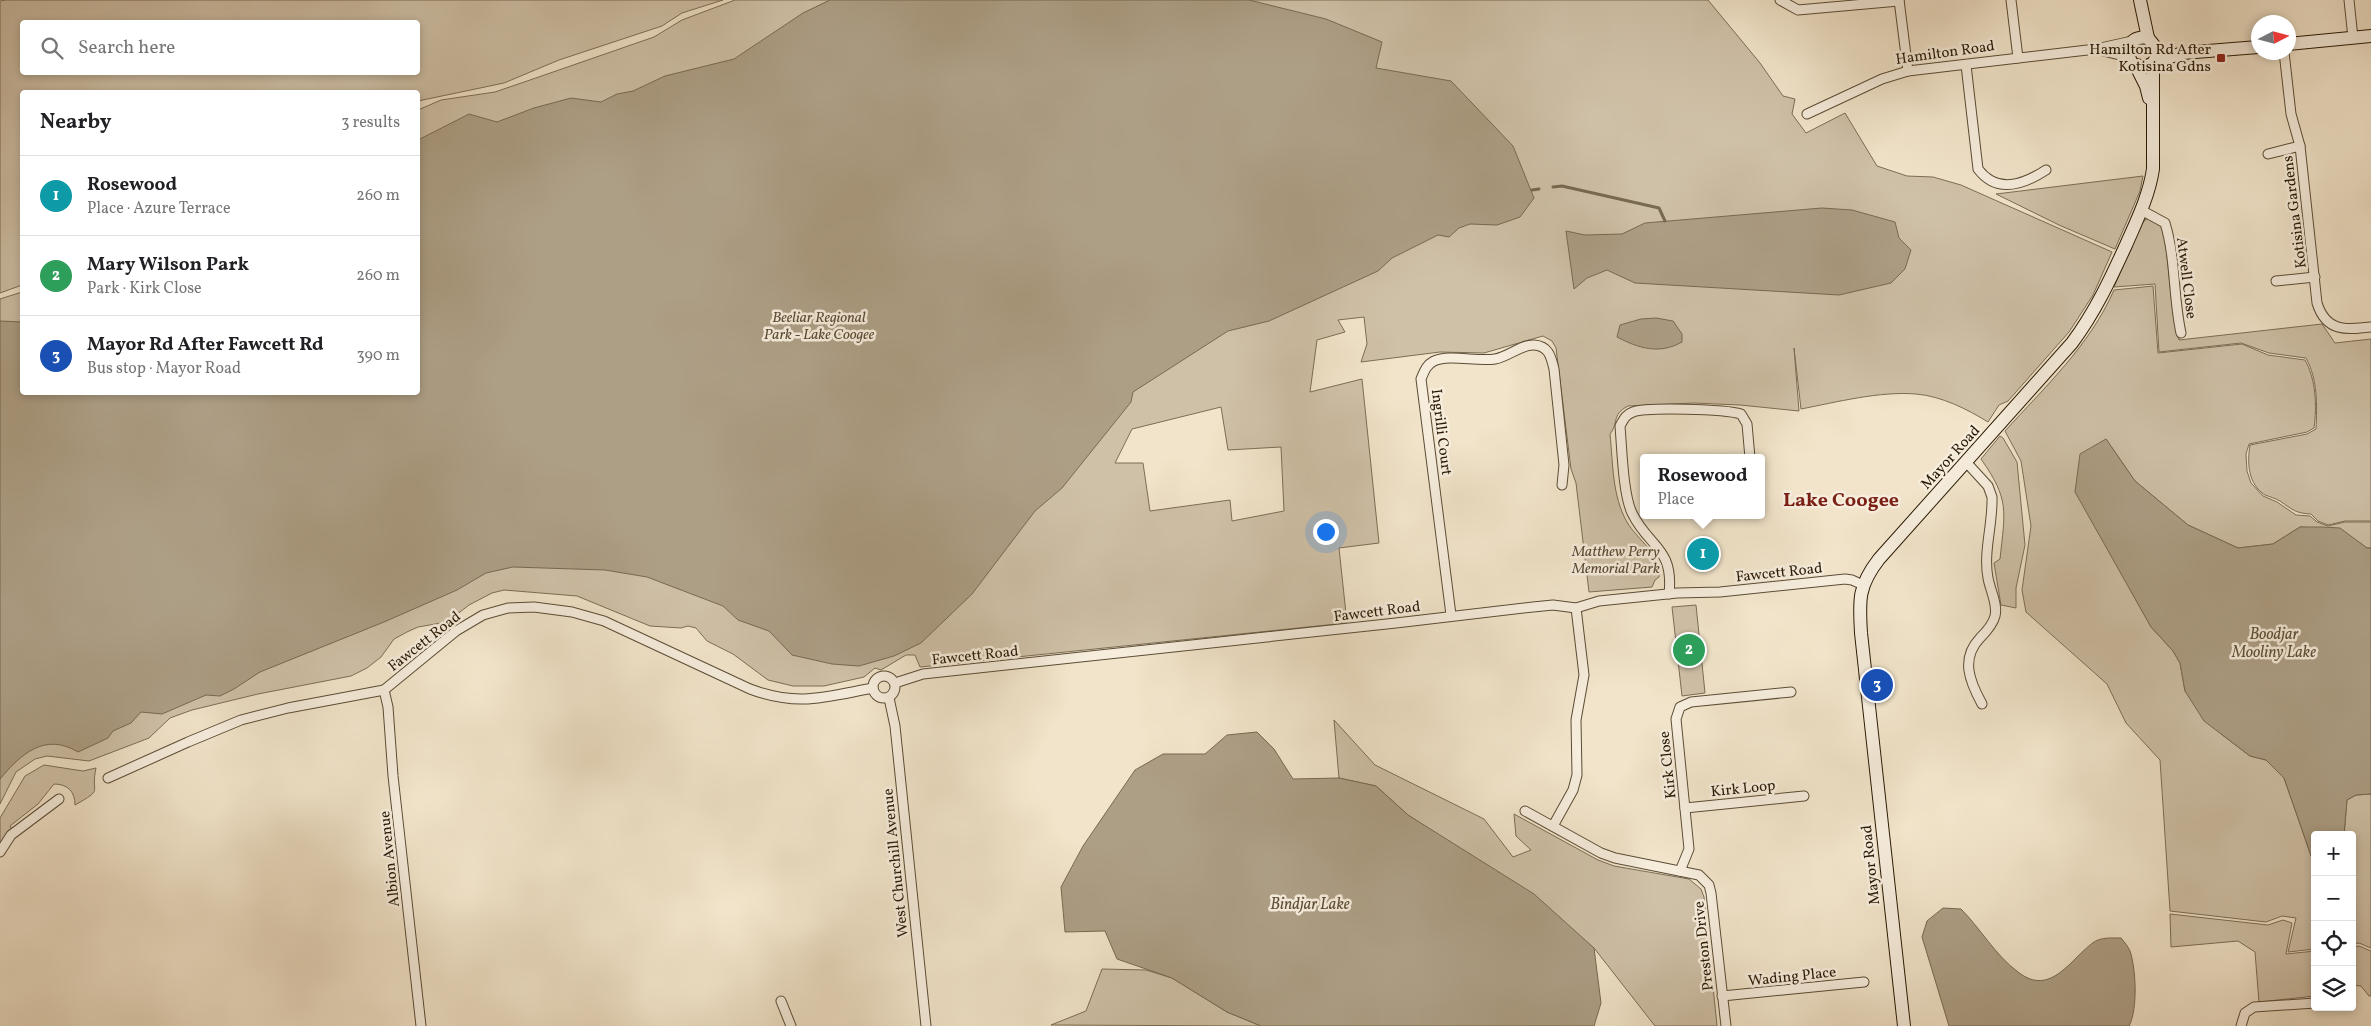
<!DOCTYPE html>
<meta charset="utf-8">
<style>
:root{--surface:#fff;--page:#f2f2f2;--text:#202124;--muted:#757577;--line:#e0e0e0;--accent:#8f2418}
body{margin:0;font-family:Vollkorn,serif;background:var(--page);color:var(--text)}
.controls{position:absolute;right:15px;bottom:15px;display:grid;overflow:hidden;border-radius:5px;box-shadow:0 2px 8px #0003}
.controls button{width:45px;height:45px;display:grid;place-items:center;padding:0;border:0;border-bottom:1px solid var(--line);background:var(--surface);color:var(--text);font:25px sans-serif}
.compass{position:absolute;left:2251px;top:15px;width:45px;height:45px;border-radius:50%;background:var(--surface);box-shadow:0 2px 8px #0003;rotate:84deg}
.you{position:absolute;left:1325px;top:531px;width:18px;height:18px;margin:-12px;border:4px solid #fff;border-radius:50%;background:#1a73e8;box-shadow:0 0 0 8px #1a73e833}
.badge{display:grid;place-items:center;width:32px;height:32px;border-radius:50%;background:var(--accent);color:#fff;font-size:16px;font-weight:700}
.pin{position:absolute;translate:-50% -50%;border:2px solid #fff;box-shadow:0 1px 5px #0006}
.popup{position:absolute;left:1640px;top:454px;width:125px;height:65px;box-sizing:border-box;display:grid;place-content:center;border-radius:5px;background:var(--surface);filter:drop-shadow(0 1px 4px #0005);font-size:16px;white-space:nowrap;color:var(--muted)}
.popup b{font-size:19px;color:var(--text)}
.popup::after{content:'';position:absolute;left:50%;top:100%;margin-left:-10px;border:10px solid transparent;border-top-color:var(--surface)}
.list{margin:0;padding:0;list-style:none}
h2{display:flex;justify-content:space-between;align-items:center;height:65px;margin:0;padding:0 20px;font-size:21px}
h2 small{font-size:16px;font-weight:400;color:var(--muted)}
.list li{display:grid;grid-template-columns:32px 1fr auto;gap:15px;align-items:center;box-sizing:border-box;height:80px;padding:0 20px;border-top:1px solid var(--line)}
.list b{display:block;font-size:19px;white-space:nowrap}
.list p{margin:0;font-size:16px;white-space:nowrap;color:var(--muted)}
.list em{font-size:16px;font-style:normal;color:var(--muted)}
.icon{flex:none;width:28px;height:28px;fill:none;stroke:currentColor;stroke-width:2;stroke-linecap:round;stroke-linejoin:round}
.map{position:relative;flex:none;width:2371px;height:1026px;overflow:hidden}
.search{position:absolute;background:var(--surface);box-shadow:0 2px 8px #0003;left:20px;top:20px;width:400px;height:55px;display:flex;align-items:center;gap:12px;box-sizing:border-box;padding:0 18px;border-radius:5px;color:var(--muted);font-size:19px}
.panel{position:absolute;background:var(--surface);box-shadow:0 2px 8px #0003;left:20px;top:90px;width:400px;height:305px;border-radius:5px}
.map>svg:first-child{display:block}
</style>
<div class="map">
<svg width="2371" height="1026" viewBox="0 0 2371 1026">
<rect width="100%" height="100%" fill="#f1e4ca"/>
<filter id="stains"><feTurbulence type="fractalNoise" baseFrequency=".004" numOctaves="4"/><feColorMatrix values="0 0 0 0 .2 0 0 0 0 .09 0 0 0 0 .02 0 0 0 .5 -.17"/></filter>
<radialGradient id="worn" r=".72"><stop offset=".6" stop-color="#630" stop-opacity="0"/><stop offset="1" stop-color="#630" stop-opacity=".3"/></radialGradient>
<!-- green -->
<g fill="#cfc1a8" stroke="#7c6d56" fill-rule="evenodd">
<path d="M6,0H723L682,13L662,26L559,60L504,83L418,101V92H22V285L0,293V1ZM22,22H418V72H22Z"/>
<path d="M735,0H1708L1760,63L1783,96L1795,99L1792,114L1806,133L1845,113L1877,166L1907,176L1933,177L1961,185L2112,252L2093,295L2069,332L2008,401L1999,405L1988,422C1967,409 1941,396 1916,394C1880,391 1837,402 1801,409L1794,348L1799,411L1740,405L1694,403L1628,406C1611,415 1619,423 1610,434C1613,463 1612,496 1627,522C1637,540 1663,555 1659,577L1655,580L1652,587L1589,592L1576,483L1571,469L1556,348L1552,341L1543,336L1484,353L1440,352L1361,362L1367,344L1364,317L1338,320L1345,332L1317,340L1310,392L1362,379L1379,543L1339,548L1347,623L920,667L915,655H906L881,670L875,668L864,677L824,686H793L768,680L733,654L707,641L696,628L688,626L681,628L650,626L577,596L504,590L492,593L469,605L447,622L418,627L407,632L394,639L381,657L367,668L351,676L258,694L192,710L170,718L149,738L89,761L47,756L35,759L16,772L0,804V299L22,292V392H418V110L441,100L495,92L530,80L654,37L682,20ZM1221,407L1228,450L1281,447L1284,511L1232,521L1230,500L1150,511L1143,463H1115L1132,429Z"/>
<path d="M2143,176L2140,191L2115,249L2059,225L1996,194Z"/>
<path d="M2146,219H2154L2164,228L2173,314L2179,340L2322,324L2335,343L2371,339V521H2345L2328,525L2318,521L2311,514C2295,513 2293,510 2280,501C2275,498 2270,497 2265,495C2248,484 2247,463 2250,445L2307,434L2316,429C2317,405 2318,380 2306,358L2269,353L2241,343L2159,352L2155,284L2114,287L2140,226Z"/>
<path d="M2153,286L2158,353L2242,344L2268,355L2305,360C2316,380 2317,406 2314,428L2307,432L2249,444L2246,454L2247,471L2251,483L2263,496L2277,502L2296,515L2310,516L2317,522L2328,526L2345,522H2371V548H2367L2340,529L2300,527L2273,544L2238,548L2188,525L2135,481L2106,439L2076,492L2151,627L2173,651L2180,663L2185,691L2221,734L2250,756L2266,760L2284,778L2315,867V949L2288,952L2296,918L2282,916L2266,922L2257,921L2170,911L2160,760L2126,723L2107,684L2026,612L2022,590L2031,526L2021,461L2005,431C2045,387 2090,345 2114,290Z"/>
<path d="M2000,436L2003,438L2017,462L2025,545L2016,588V608L2001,605L1994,563L2000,559C2005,511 2010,500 1981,459Z"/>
<path d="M1696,605L1705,693L1682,696L1672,607Z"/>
<path d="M1334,720L1375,765L1484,819L1513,857L1531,850L1516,836L1514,814L1598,860L1614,866L1689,879L1701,889L1704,897L1717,1026H1655L1594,948L1464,852L1408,815L1376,786L1339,778Z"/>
<path d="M44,765L83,771L96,768C90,795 105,788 75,805C75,792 68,784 54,784L38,804L10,826L12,829L0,844V818L25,776Z"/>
<path d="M2371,794V948L2359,943L2352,944V835H2344L2347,800L2356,795Z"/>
<path d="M2170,914L2268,925L2283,920L2292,923L2286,954L2315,951V996L2259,1002L2255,952L2238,941L2171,947Z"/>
<path d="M2359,946L2371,951V996H2369L2361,986L2352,985V947Z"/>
<path d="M1102,969L1146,970L1172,978L1227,1012L1261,1026L1051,1025L1086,1011Z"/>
</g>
<!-- water -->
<g fill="#ad9f86" stroke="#786952">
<path d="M830,0H1249L1326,19L1382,42L1376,68L1451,81L1513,146L1534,198L1520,217L1497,225L1470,224L1459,228L1449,237L1438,235L1392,258L1378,271L1269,321L1228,331L1133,392L1131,402L1062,488L1035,511L972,594L921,643L894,656L859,666L832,664L792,655L769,631L738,620L723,606L647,577L605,570L513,567L486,573L457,590L384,622L260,672L234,689L220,696L206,695L162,714L141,712L131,723L113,731L108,738L78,752C45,732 21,754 0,779V321L22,322V392H418V138L420,139L469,114L497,122L534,108L571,98L601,102L617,94L633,91L665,76L734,59L803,13Z"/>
<path d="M1822,208L1852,210L1895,222L1899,238L1911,250L1905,269L1891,283L1839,295L1635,283L1607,270L1587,278L1574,289L1566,231L1585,235L1622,234L1645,223Z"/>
<path d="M1656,318L1673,321L1682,334V342C1659,355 1638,348 1617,337L1620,325L1641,319Z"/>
<path d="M2106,439L2135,481L2188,525L2238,548L2273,544L2300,527H2323L2340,528L2367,548H2371V794L2356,795L2347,800L2344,835H2315V867L2284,778L2266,760L2250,756L2204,721L2185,691L2180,663L2173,651L2151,627L2075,492L2080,454Z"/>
<path d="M1257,732L1274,749L1293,779L1339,778L1376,786L1408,815L1534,894L1594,948L1601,1003L1594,1026H1261L1227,1012L1172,978L1117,959L1105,931L1065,932L1061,887L1083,846L1135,770L1163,754H1205L1227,735Z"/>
<path d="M1943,908L1961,909C1981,929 1995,955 2018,972C2051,998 2071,958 2094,942C2102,937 2112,938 2121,938C2124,942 2128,946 2130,951C2136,969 2138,1009 2129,1026H1949L1922,937L1927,921Z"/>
</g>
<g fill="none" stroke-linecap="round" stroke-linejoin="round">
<!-- stream -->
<g stroke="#786952" stroke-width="3">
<path d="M1553,187L1562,186L1659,208L1665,221"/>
<path d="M1532,190L1539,189"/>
</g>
<!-- minor casing -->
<g stroke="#5b4c35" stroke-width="11">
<g id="minor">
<path d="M1780,0L1798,10L1899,1"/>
<path d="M1899,0L1908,71"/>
<path d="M2011,0L2018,58"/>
<path d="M2349,0L2353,38"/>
<path d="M2099,50L2128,57"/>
<path d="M2284,52L2291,114L2300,146L2317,303C2326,332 2346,330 2371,327"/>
<path d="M1966,65L1978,169C1997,194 2023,185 2046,170"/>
<path d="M1807,114L1882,79L1908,71L2096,49L2132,41"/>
<path d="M2268,154L2300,146"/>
<path d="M2141,210L2165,223C2176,259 2173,297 2181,333"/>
<path d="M2276,281L2315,277"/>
<path d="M1967,463L1988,486L1992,497C1993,524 1983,552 1988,578C1990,590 1998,604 1995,616C1993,624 1986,632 1980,638C1960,659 1970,682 1982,704"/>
<path d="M1669,594C1674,547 1649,548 1632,513C1623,494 1622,449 1620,426C1624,419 1625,415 1633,412C1646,407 1725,409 1741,414L1747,424L1750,458"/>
<path d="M1451,615L1421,379C1424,372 1426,365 1434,361C1450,354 1477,362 1495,359C1508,357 1522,344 1534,345C1549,346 1551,357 1554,369L1564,465L1562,485"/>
<circle cx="884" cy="687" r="11"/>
<path d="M895,683L923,674L1396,623L1533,607L1553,605L1576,608L1599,601L1677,593L1720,592L1845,579L1852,580L1863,585"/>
<path d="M384,690L388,707L393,776L421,1026"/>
<path d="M889,698L895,726L926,1026"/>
<path d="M108,778L188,742L241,720L288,708L384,690L456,631L483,615L508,608L534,607L572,612L604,621L750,689C798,707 825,697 873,688"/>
<path d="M1685,808L1804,796"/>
<path d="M1525,811L1601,853L1615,858L1699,875L1709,885L1711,893L1726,1026"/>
<path d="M1553,826L1573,790L1577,775L1576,720L1584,675L1576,608"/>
<path d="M0,852L11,835L59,799"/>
<path d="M1680,871L1689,849L1676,719L1680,707L1691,702L1791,692"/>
<path d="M1722,996L1864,982"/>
<path d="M781,1001L791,1026"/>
<path d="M2241,1026L2245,1013L2254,1007L2315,1003"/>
</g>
</g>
<!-- secondary casing -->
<g stroke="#291903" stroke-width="14">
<g id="secondary">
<path d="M2140,0L2148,38"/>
<path d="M2288,44L2371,36"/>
<path d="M2154,62L2183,53L2258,47"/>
<path d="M2136,66L2146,86L2149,98"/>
<path d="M1904,1026L1861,633C1859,600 1858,586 1879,559L2072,343C2095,312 2110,280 2126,245C2137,220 2149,196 2153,169V63L2156,58L2157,49L2148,38C2137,36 2129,41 2127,52L2132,64L2145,67L2153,63"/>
</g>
</g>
<!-- minor -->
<use href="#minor" stroke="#f6eddd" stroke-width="9"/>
<!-- secondary -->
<use href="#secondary" stroke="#f6eddd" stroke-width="12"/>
</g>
<!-- markers -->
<rect fill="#8f2418" stroke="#f6eddd" stroke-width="2" x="2216" y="53" width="10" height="10" rx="2.5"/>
<g text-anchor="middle" stroke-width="5" stroke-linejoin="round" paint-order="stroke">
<!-- poi labels -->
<g font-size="15" fill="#291903" stroke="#f6eddd" text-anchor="end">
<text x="2211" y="54">Hamilton Rd After<tspan x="2211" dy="17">Kotisina Gdns</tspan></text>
</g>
<!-- street labels -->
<g font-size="15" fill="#291903" stroke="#f6eddd">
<text transform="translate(1945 52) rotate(-8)" y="5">Hamilton Road</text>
<text transform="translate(2294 212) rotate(-97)" y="5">Kotisina Gardens</text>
<text transform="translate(2187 278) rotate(83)" y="5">Atwell Close</text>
<text transform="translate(1442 432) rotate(83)" y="5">Ingrilli Court</text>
<text transform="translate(1950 457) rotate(-48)" y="5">Mayor Road</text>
<text transform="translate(1779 572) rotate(-6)" y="5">Fawcett Road</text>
<text transform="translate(1377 611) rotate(-7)" y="5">Fawcett Road</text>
<text transform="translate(424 641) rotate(-38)" y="5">Fawcett Road</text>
<text transform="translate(975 655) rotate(-6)" y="5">Fawcett Road</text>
<text transform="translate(1667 765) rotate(-96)" y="5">Kirk Close</text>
<text transform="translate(1743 788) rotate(-6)" y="5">Kirk Loop</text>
<text transform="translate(389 859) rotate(-96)" y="5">Albion Avenue</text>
<text transform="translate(895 863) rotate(-96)" y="5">West Churchill Avenue</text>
<text transform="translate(1870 865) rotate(-96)" y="5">Mayor Road</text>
<text transform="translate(1703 946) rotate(-96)" y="5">Preston Drive</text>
<text transform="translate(1792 976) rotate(-6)" y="5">Wading Place</text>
</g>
<!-- park labels -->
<g font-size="15" font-style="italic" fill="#5b4b35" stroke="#f6eddd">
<text x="819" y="322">Beeliar Regional<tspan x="819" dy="17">Park - Lake Coogee</tspan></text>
<text x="1616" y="556">Matthew Perry<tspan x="1616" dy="17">Memorial Park</tspan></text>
</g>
<!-- water labels -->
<g font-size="16" font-style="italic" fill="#5e4f37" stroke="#f6eddd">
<text x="2274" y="639">Boodjar<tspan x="2274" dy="18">Mooliny Lake</tspan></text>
<text x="1310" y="909">Bindjar Lake</text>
</g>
<!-- district labels -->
<g font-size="20" font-weight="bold" fill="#7a1f14" stroke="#f6eddd">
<text x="1841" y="506">Lake Coogee</text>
</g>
</g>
<rect width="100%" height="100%" filter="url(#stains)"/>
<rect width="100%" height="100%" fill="url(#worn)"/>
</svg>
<div class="controls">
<button>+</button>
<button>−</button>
<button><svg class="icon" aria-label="locate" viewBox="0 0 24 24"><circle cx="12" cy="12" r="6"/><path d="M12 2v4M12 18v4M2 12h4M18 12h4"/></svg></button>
<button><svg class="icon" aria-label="layers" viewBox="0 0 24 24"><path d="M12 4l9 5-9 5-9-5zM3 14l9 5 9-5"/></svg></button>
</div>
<svg class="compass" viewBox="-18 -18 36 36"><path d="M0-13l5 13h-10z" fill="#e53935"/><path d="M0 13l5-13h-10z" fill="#757577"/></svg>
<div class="you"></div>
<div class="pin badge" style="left:1703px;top:554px;background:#0f9aa8">1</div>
<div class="popup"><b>Rosewood</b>Place</div>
<div class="pin badge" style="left:1689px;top:650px;background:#2e9e5b">2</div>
<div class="pin badge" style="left:1877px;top:685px;background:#1a4fb4">3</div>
<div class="search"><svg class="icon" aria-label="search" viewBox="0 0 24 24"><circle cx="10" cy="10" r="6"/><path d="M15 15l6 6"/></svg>Search here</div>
<section class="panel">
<h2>Nearby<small>3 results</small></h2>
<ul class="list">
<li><span class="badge" style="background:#0f9aa8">1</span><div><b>Rosewood</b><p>Place · Azure Terrace</p></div><em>260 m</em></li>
<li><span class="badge" style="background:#2e9e5b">2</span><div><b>Mary Wilson Park</b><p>Park · Kirk Close</p></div><em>260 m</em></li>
<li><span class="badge" style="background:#1a4fb4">3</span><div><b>Mayor Rd After Fawcett Rd</b><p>Bus stop · Mayor Road</p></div><em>390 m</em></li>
</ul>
</section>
</div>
